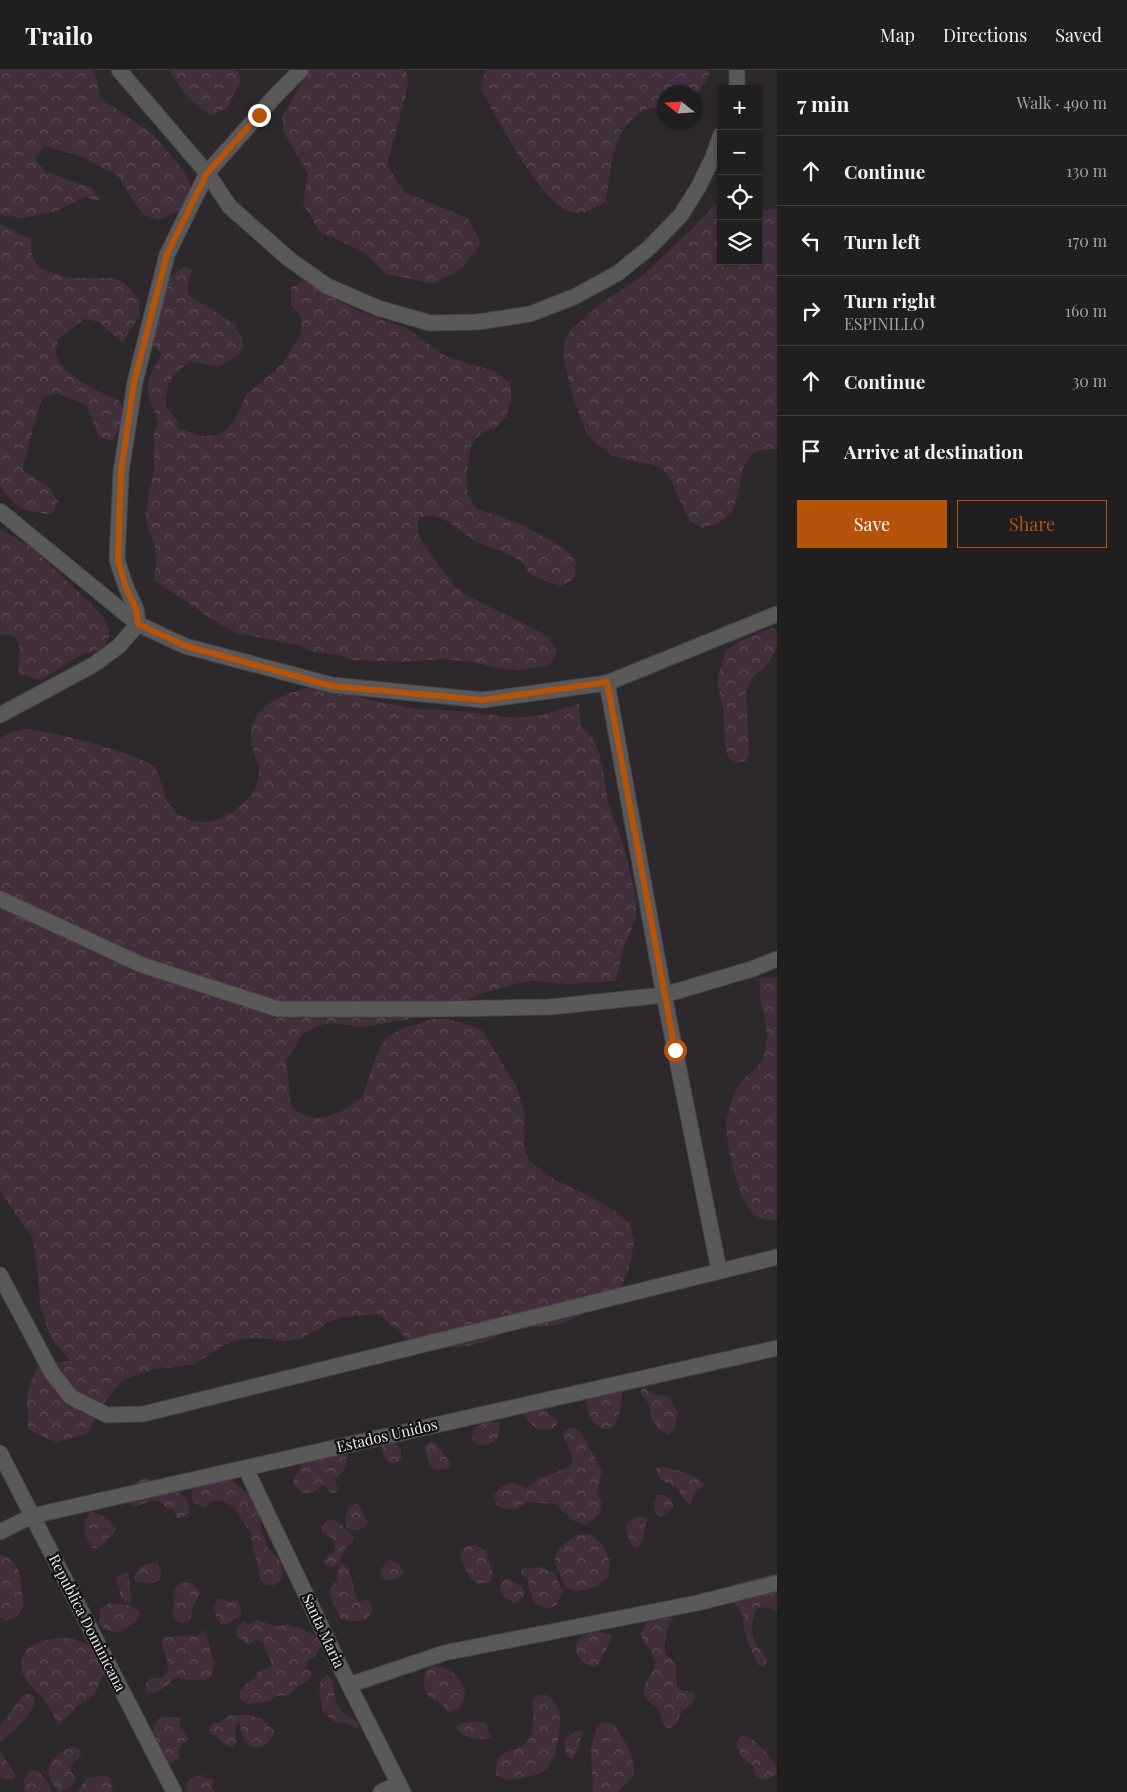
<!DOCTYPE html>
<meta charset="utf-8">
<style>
:root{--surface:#211e20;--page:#2d2b2d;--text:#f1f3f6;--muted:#a2a2a5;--line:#3e3c3e;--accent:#b45309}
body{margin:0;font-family:"Playfair Display",serif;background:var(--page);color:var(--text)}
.controls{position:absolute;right:15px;top:15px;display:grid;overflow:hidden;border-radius:0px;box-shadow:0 1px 4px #0004}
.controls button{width:45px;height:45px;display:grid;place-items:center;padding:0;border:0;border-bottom:1px solid var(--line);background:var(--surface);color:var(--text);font:25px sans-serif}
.compass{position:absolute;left:657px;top:15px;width:45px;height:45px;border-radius:50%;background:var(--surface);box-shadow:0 1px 4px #0004;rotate:287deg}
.stop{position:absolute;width:15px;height:15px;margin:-11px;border:4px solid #b45309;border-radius:50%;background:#fff}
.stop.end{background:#b45309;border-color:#fff;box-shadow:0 1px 5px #0008}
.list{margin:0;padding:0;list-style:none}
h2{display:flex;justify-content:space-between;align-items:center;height:65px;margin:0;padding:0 20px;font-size:21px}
h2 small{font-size:16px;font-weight:400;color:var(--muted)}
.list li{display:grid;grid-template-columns:32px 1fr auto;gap:15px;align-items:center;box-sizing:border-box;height:70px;padding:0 20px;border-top:1px solid var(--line)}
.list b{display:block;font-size:19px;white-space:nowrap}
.list p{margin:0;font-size:16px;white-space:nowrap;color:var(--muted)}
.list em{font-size:16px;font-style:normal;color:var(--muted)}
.actions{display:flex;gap:10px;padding:15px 20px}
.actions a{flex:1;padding:11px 0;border:1px solid var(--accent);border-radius:0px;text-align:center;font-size:18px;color:var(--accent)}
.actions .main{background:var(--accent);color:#fff}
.icon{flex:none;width:28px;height:28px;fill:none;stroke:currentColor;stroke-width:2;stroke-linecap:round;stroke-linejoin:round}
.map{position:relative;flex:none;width:777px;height:1722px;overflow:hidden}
header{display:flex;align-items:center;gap:30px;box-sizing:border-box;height:70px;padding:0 25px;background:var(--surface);border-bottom:1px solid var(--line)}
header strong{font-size:24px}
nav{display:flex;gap:28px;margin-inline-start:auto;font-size:18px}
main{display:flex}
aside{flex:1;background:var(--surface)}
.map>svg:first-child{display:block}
</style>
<header>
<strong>Trailo</strong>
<nav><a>Map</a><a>Directions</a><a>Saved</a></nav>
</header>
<main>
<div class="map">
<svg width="777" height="1722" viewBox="0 0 777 1722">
<defs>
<pattern id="forest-crowns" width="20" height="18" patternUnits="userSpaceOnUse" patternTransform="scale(1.25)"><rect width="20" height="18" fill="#412f3c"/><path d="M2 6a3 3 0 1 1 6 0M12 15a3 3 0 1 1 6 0" fill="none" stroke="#5d4d58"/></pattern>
</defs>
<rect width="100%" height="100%" fill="#2c282b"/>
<!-- forest -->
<g fill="url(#forest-crowns)">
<path d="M0,0H94L100,28L154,65L186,104L192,120L186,135L173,144L158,150L143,145L117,105L75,84L44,76L35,89L46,102L92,118L100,131L85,127L56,141L23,148L0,145Z"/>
<path d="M169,0H237L241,10L227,38L212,45C189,34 183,21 169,0Z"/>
<path d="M309,0H406L408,16L387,95L404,122L468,148L481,173L461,199L434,214L387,204L363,182L319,161L303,134L308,103L283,61L282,46Z"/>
<path d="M485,0H708L710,3L701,19L695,25L694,22H664V36C657,37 649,38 642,41C638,43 635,46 633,49C608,70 613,104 605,132C595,138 584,145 572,142C541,136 497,47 481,20Z"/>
<path d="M719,131L721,132V191H758V141L777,138V380L769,379L754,382L744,395L737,428L731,444L718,453L702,458L689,450L669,406L658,396L612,386L587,365L570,318L563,284L565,269L574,257L599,235L642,206L694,157Z"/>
<path d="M0,154L31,169L32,185L39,198L68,208H116L129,217L139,230V246L123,273L99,252L84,249L58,269C58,273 55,280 56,284C60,303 102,325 119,330L126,344L112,371L98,366L87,336L57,323L42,327L22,399L49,418L58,431L52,445C22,440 19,442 0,416Z"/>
<path d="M184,197L192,200L188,215V223L193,229L207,236L235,255L242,269L243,277L240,284L219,297L190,291L173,306L168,317L165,333L167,338L178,351L177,358L201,366L217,365L224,361L230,356L239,341L246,325L282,294L301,264L302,247L291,235V218L304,210L321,214L344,234L358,241L406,258L447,287L497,302L511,315V331L506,347L495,358L481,363L471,376L466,408L468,425L476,438L520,454L550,470L566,480L576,491L574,509L560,516L531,505L521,491L506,483L476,472L449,452L435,446L419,447L417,462L426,478L456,517L470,527L533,558L547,567L557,580L550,595L519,600L502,599L471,592L440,589L405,592L353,590L339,585L313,582L299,575L236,563L221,555L154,510L156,494L155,478L145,447L154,397V363L159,351L157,353C156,339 146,326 148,313C150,302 159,293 161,283L149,272L164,211Z"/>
<path d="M0,459L26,474L39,484L101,544L109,559V567L106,574L100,579L77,587L41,610L19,604C16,588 28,562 0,565Z"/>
<path d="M774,557L777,562V577L774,584L765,597L753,607L746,622L749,685L745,691L737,693L729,689L725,674L723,638L718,614V606L726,581L740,571Z"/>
<path d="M314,615L326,623L350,624L369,630L417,639L459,641L516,648L542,645L579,634L581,657L593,668L599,683L603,700L608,732L624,778L636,828V846L631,861L624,876L616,911L567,914L534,911L519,913L485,922L438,944L363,957L332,953L317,956L303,964L295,978L286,990L291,1036C295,1039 299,1043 304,1045C325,1055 345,1038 362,1028L378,980L387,967L402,959L433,949H449L481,959L516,1015L525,1044L524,1076L529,1091L555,1110L586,1124L618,1143L630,1155L634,1169L632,1186L627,1203L621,1217L611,1231L566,1252L551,1256L516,1258L501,1263L488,1271L473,1275L455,1277L409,1271L379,1244L345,1247L329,1252L302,1268L286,1271L255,1268L238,1270L222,1276L195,1294L151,1300L122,1311L102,1335L87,1364L55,1372L28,1359L27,1324L38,1293L70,1291L51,1268L40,1236L38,1203L33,1169L0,1121V668C8,664 16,660 25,659C46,659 135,683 152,695C161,703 161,716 165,726C171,743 189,754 206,752C217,751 232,744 240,736C283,698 236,682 256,647C267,627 295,622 314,615Z"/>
<path d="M777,907V1149C771,1151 761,1150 755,1146C739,1135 723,1066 727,1048C729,1040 734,1022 738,1016C749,1000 761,1001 765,980C770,959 763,946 760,927C759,921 760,914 760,908Z"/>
<path d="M644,1318L654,1324L670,1327L678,1344L674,1359L669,1365L659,1359L652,1349L650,1346L649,1334L641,1324V1320Z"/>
<path d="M621,1319C624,1327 619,1346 615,1355C596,1369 586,1341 585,1326Z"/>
<path d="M539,1334C545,1344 554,1346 558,1352L553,1359L538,1360L526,1349L524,1341Z"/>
<path d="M489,1351L500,1353L498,1367C491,1375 482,1378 473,1372C469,1361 478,1354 489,1351Z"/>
<path d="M570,1357C571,1357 576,1358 577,1359C583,1362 597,1393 602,1401L598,1423L601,1431V1439L598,1446L586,1455L572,1450L555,1434L530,1432L523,1434L518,1439C509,1440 503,1439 496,1434L494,1426C498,1418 503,1415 512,1412L526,1418L540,1408L570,1397L573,1389L563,1365L564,1362Z"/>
<path d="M388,1372H395L401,1378V1390L394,1394L386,1391C383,1384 379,1379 384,1373Z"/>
<path d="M430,1372H435L451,1395L449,1398L436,1400L430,1396L424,1377Z"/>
<path d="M347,1381L346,1398L335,1409L338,1420L336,1423H332L323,1415L313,1422L305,1424L293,1415L294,1407L310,1383Z"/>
<path d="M659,1397C670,1397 700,1405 704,1415L702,1418L695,1423L692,1431L690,1434C683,1430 680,1425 678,1418C667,1412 659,1413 656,1399Z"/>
<path d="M146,1408C160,1412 194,1424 189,1443L181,1448H177L173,1439L169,1440C165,1437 164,1434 160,1432C149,1428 141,1438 131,1436L128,1429L134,1412Z"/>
<path d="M217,1408L232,1409L240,1418L252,1424L262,1445L260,1455L268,1478L277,1487L281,1493L283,1502L281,1510L273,1516L265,1515L260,1509L250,1462L233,1437L220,1430L211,1432L204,1437C192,1433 189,1429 194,1417Z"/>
<path d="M658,1425H663L670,1429L673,1436L668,1443L661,1447L655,1442L654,1433Z"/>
<path d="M355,1434H358L368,1452C365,1460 358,1460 351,1460L347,1458C343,1449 345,1439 355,1434Z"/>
<path d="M90,1441L106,1447L116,1459C114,1464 112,1465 108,1469C102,1475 100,1481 91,1477L85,1463V1453Z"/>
<path d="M636,1447L647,1448L642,1472L637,1477L633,1476C629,1470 625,1462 626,1454Z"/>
<path d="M330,1449L337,1451L354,1467L352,1468L353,1472C338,1480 348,1487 333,1497L325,1494L323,1491L328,1485L335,1482C333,1463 333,1471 321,1461L323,1454Z"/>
<path d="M588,1464C603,1469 613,1490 609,1505C602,1516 577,1527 566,1517C563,1514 554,1492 555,1487C555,1486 557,1481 557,1480L576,1465Z"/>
<path d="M475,1475L486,1481L493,1505L490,1512C473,1517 469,1510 464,1495C462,1489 460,1487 461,1480L468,1476Z"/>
<path d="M0,1484C27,1493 19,1516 24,1536C19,1545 15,1548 6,1551L0,1547Z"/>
<path d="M391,1490L398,1493L401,1500H404C402,1508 390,1512 381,1509C380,1501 383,1492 391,1490Z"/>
<path d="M157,1491L162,1502L160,1510L152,1513L137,1512L134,1509C137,1495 144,1493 157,1493Z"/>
<path d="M342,1493L349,1498L356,1528L358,1531L367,1530L372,1536L371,1544L365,1550C358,1550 349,1553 342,1549C338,1546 338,1542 336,1538C331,1529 324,1518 337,1512V1500Z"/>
<path d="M541,1497L555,1504L563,1522L556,1535L549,1539L534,1534L528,1515L529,1510L522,1505L521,1498Z"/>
<path d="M129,1503L131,1531L128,1533C118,1530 121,1524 119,1516C118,1513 117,1511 116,1508L123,1504Z"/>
<path d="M773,1504L777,1508V1541L765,1537L757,1538C747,1560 752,1571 767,1589L765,1597L758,1595C754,1584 747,1572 745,1562C743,1557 744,1551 743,1546C737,1533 730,1534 733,1518L739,1513Z"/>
<path d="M507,1508L521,1516L525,1522L522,1529L515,1533L501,1525C500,1518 500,1512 507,1508Z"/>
<path d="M182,1512L192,1513L200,1522C198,1528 194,1533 193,1538C191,1549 189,1556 177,1552L173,1545L175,1518Z"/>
<path d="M217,1529C224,1528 229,1533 238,1531L241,1539L240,1546L225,1555L221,1554C215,1548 211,1537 217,1529Z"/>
<path d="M110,1533L127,1535L139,1540V1549L119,1563L104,1559L99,1553L100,1539Z"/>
<path d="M666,1545L673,1549C666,1558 663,1574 666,1585C684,1597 671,1603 679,1619L695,1623V1631L682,1641L676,1654L670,1659L663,1655C662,1651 661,1644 659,1640C655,1633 646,1633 644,1623C641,1610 656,1604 655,1591C653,1582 643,1573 640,1564L648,1550Z"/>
<path d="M257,1550L273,1555L280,1556L288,1554L311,1563L318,1567L322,1574L315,1587L307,1591L305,1598L312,1603C306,1617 296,1613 291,1624L283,1626H276L270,1631L247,1634L240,1629V1621L246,1614L255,1607L258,1602L272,1595C270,1586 263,1581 263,1572L255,1570L248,1575L236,1565L238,1557L243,1551L250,1554Z"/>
<path d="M207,1559L205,1563C209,1570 209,1575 211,1582C215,1593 217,1598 209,1608C198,1614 185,1607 174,1608C168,1615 160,1622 150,1623L146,1622V1614L151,1608H161L167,1603L168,1594L161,1571L163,1568L190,1565L197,1566Z"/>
<path d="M596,1561L612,1565L606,1581L597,1596C580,1601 561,1568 596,1561Z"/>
<path d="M57,1568C81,1567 92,1575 106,1593C102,1605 100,1621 89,1629C85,1632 79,1634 76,1638C69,1645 64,1652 55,1657L58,1653C53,1646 51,1639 46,1633C41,1624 32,1618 26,1610C22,1604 21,1598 22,1591C24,1573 42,1571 57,1568Z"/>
<path d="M432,1597H444L458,1606L457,1608C471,1618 465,1642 447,1642C445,1640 445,1637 443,1635C439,1632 435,1633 431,1629C423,1621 419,1603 432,1597Z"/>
<path d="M327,1605L333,1610C335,1633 335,1641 358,1652V1660L349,1654L335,1652L323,1642L319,1618L321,1610Z"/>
<path d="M25,1624L33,1625C41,1642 9,1662 0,1673V1656L22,1626Z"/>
<path d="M539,1625H547C553,1629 557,1633 559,1640C562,1652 557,1686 549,1696C542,1705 531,1706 521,1708C511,1710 505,1711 496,1705C494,1673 520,1686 530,1668C534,1661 534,1637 533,1629Z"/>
<path d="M236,1645H249L261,1649L275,1662C263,1688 241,1679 240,1653L236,1656L235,1662L236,1674L233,1677L225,1675L215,1665H210L209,1659C213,1650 223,1653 228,1646Z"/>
<path d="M163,1646L179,1648L181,1657L189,1669L181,1674L178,1682L180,1685L179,1689L174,1690L173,1694C159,1697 149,1664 154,1655C156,1651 160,1649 163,1646Z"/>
<path d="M485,1651L491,1666L488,1669C476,1669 461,1669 456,1657L462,1653Z"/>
<path d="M603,1652L614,1654C624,1672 635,1683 634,1705L618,1722H593C593,1701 585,1667 603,1652Z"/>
<path d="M577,1661H582L580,1673L574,1688L570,1689C561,1678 563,1666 577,1661Z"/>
<path d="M744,1665C757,1671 769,1685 777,1697L776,1705L768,1709H760L754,1704L753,1695C742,1688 736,1684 737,1670Z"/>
<path d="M72,1677L80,1680L81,1687L75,1691L70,1698L71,1702L76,1707C74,1715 66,1722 58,1722C48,1710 44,1696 58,1685C62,1681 66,1678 72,1677Z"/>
<path d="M0,1681L15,1704V1708L11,1710L0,1707Z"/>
<path d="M37,1700L50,1715L51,1722H25L24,1710L30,1701Z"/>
<path d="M105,1705L111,1708L113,1722H76L88,1708Z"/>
<path d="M203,1705L209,1710L211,1708L213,1710L212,1717L215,1722H185C186,1710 191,1706 203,1705Z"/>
</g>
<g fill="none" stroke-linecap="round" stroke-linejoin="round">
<!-- minor casing -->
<g stroke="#474346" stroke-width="17">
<g id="minor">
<path d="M119,0L207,103L230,137L289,189L327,216L378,238L430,253L478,252L530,244L574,227L618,203L650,177L681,145L699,116L713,87L721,65"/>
<path d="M737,0V19"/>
<path d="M0,441L138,554L185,576L332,615L483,630L607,613L777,544"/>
<path d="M0,645L93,595L119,576L138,554L136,539L126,517L117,490L121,402L135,312L167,185L207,103L278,23L301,0"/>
<path d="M0,829L142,895L278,939H438L550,937L664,925L607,613"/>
<path d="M719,1200L664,925L752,899L777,889"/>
<path d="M0,1205L52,1303L71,1327L107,1345L143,1344L777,1187"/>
<path d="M0,1383L174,1722"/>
<path d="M246,1399L349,1615L403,1722"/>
<path d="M0,1462L32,1446L777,1278"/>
<path d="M349,1615L444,1583L697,1533L777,1513"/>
<path d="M381,1722L398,1714"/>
</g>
</g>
<!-- minor -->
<use href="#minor" stroke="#5b585a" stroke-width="15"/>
</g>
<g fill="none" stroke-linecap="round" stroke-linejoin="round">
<!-- route -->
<path stroke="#b45309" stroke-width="6" d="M259,45L207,103L167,184L134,312L121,402L118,490L126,518L136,539L138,554L186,576L332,616L483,630L607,612L675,980"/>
</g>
<g text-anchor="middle" stroke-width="4.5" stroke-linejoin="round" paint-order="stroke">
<!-- street labels -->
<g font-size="15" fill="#ebe8ea" stroke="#131113">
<text transform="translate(387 1366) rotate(-13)" y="5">Estados Unidos</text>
<text transform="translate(87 1553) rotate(63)" y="5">Republica Dominicana</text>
<text transform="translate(323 1561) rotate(65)" y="5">Santa Maria</text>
</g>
</g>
</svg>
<div class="controls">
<button>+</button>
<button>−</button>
<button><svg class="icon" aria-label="locate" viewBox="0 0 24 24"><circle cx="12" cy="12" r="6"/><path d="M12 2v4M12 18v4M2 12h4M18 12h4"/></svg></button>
<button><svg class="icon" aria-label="layers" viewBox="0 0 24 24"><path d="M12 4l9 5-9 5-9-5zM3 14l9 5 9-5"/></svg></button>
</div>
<svg class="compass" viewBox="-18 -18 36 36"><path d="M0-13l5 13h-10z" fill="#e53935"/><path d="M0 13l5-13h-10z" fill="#a2a2a5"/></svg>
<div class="stop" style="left:675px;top:980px"></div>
<div class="stop end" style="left:259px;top:45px"></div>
</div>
<aside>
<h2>7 min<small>Walk · 490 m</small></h2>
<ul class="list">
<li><svg class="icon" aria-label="ahead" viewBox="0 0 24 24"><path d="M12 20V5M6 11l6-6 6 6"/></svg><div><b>Continue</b></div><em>130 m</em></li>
<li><svg class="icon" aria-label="left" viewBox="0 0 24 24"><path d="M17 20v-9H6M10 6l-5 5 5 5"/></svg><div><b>Turn left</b></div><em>170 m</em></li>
<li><svg class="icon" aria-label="right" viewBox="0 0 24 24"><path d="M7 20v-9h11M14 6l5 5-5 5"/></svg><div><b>Turn right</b><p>ESPINILLO</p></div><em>160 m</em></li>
<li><svg class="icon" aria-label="ahead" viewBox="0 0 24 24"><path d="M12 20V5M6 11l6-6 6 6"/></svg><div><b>Continue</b></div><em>30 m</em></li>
<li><svg class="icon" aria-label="arrive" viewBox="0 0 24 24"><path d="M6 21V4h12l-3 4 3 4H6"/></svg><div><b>Arrive at destination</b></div></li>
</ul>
<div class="actions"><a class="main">Save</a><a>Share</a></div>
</aside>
</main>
